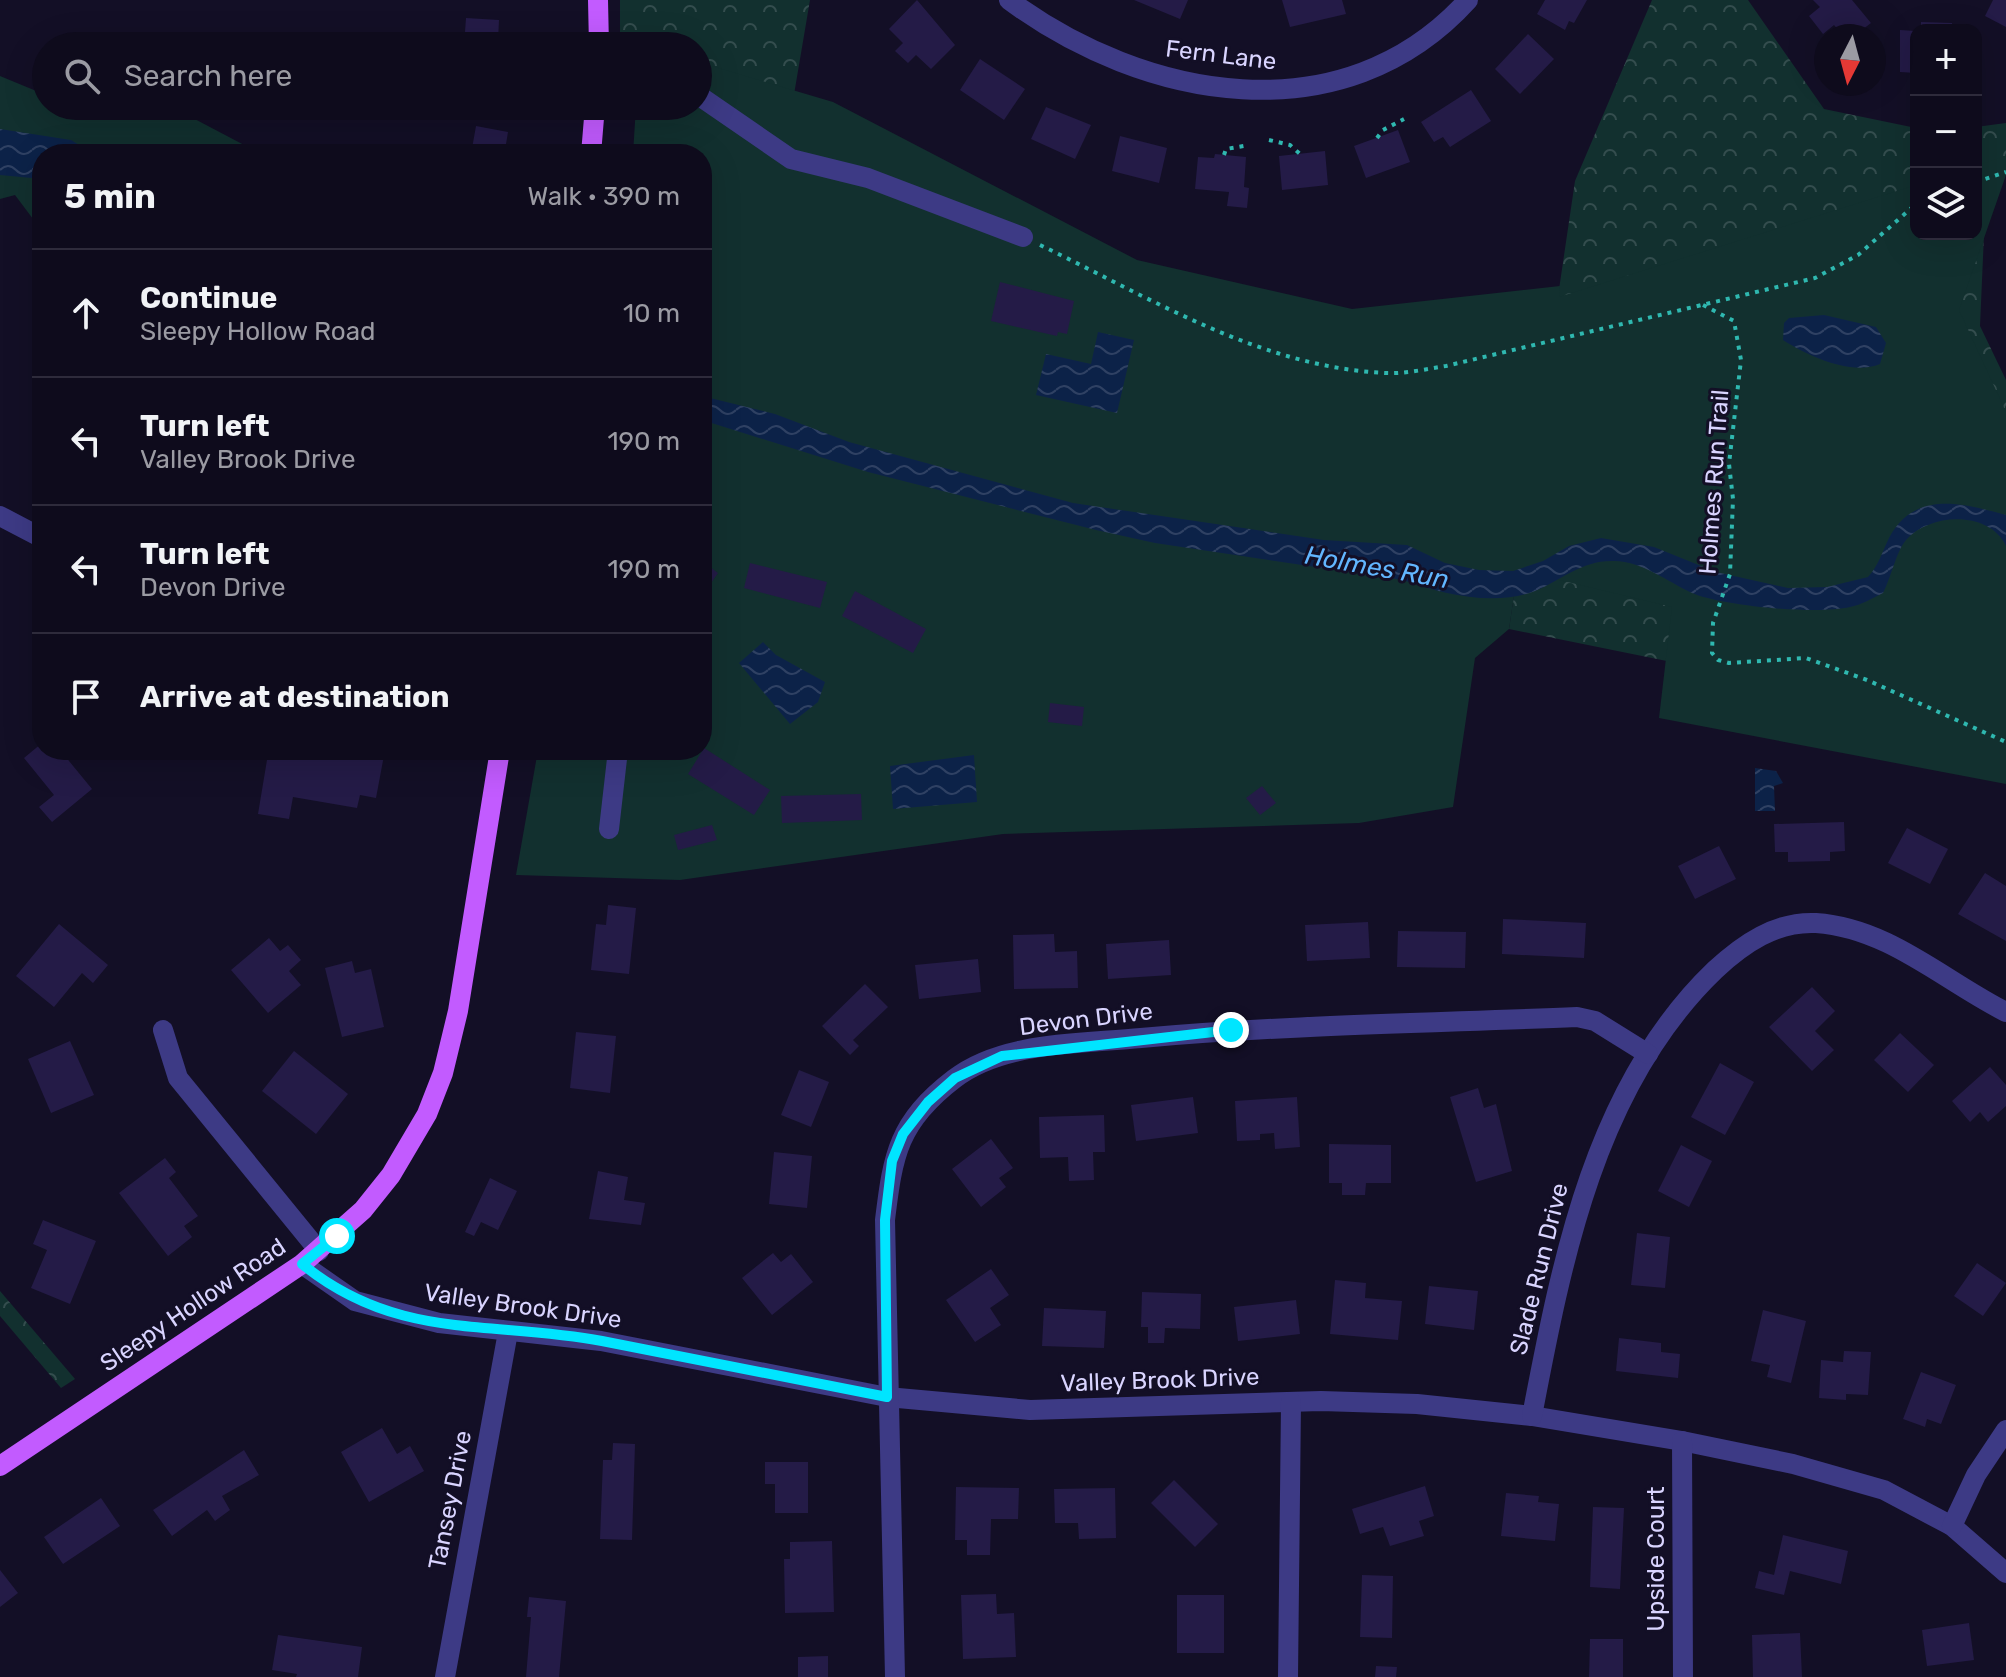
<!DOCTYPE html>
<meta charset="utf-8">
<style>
:root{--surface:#0e0b1c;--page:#171425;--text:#f1f3f6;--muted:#9b9ba3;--line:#2e2b3b}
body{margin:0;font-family:Rubik,sans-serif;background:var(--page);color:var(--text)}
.controls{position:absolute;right:24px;top:24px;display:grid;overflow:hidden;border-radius:16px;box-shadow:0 8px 32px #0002}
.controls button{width:72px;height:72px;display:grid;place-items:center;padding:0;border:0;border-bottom:2px solid var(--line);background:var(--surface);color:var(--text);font:40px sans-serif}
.compass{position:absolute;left:1814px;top:24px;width:72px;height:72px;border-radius:50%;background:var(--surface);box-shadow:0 8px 32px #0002;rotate:186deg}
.stop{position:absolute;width:24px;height:24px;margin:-18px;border:6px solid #00e5ff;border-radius:50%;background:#fff}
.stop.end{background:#00e5ff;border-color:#fff;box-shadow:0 2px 8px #0008}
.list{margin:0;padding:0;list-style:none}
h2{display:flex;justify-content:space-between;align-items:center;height:104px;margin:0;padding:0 32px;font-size:34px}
h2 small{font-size:26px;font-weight:400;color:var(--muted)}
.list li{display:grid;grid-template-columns:52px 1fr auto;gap:24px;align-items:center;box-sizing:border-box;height:128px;padding:0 32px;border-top:2px solid var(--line)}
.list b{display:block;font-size:30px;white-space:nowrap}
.list p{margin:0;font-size:26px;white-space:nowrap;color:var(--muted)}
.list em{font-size:26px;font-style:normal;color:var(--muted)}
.icon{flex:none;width:44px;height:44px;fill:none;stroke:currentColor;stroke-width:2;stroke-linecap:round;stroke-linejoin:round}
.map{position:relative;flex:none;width:2006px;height:1677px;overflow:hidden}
.search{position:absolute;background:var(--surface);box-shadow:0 8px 32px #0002;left:32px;top:32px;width:680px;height:88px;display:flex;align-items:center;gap:20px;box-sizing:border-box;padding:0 28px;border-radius:44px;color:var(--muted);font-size:30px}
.panel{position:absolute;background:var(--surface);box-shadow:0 8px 32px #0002;left:32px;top:144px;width:680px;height:616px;border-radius:32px}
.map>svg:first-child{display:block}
</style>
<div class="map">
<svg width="2006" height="1677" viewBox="0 0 2006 1677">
<defs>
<pattern id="forest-crowns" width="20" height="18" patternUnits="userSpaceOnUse" patternTransform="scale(2)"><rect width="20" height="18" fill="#12302f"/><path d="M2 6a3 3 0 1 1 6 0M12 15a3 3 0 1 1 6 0" fill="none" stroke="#344d4e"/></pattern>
<pattern id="water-waves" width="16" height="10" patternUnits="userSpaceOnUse" patternTransform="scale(2)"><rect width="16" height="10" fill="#0c2248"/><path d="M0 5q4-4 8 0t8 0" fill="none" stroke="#2f4163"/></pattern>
</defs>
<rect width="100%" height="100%" fill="#130f26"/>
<!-- forest -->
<g fill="url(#forest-crowns)">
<path d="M620,0H810L791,112L698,71V46H641L620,37Z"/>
<path d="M1652,0H1748L1824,109L1916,128V234H1976V127L2006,123V163L1985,211L1980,326L2006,380V730L1509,629L1575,181Z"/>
<path d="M0,1291L75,1379L61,1388L0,1316Z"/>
</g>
<!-- park -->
<g fill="#12302f">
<path d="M698,62L833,102L1137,260L1352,309L1560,286L1559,297L1916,185V234H1976V166L2006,156V175L1959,310L2006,412V784L1659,718L1672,607L1518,570L1509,629L1475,658L1453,807L1359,823L1003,834L680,880L516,875L538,750H702V154H633L636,106H698Z"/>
<path d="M0,76L46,95V106H170L261,154H42V231L15,195L0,199Z"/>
</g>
<!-- water -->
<g fill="url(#water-waves)">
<path d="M0,129L71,140L94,154H42V179L0,175Z"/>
<path d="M1824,315L1876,327L1886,343L1880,364C1851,376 1808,356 1783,340L1784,323L1789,318Z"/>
<path d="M1098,332L1134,340L1117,413L1036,395L1046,354L1091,364Z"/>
<path d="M702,396L775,414L849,442L1073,503L1324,540L1407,545L1445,563L1479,570L1513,571L1543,561L1569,546L1601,538L1654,547L1716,572L1788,588L1827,587L1868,577C1879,565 1882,552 1889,538C1914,490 1962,503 2006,515V546C1989,510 1930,513 1906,540C1896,552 1891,578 1883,593C1873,598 1861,605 1850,607C1818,615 1722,606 1692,593C1668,582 1642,561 1614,561C1582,560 1562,580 1535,591C1494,607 1442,594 1403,580L1155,543L1096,530L868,472L702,420Z"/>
<path d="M763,642L776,655L825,682L818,702L790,724L739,663Z"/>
<path d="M974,755L977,802L893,809L890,766Z"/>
<path d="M1755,768L1776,771L1783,783L1774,786L1775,811H1755Z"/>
</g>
<!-- building -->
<g fill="#241b47">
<path d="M917,0L955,45L931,69L916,55L908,63L895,51L903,43L889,29Z"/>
<path d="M1134,0H1188L1180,19Z"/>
<path d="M1282,0H1342L1346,14L1290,27Z"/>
<path d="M1545,0H1587L1574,23L1569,21L1565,30L1537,14Z"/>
<path d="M1813,0H1852L1871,23L1854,36L1845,29L1841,33L1834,25L1823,34L1809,16L1820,7Z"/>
<path d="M1993,0H2006V27L1985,16Z"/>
<path d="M466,18L499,20L498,41H504L503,46H464Z"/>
<path d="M1921,22L1952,23V30H1921Z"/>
<path d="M1900,30L1916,31V73L1900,72Z"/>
<path d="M1528,34L1554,59L1520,94L1495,69Z"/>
<path d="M980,59L1025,89L1004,120L960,90Z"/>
<path d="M1471,90L1491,121L1450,147L1443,137L1434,142L1421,122Z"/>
<path d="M1046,107L1091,125L1075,159L1031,139Z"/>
<path d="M476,126L508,132L506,144L511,145L509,154H471Z"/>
<path d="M1398,130L1410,162L1366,178L1354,146Z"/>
<path d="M1120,136L1167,148L1159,183L1112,171Z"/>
<path d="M1325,151L1328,185L1282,190L1279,156Z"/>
<path d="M1215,154L1246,157L1244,187L1249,188L1247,208L1227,206L1229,192L1195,189L1198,157L1214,158Z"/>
<path d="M1000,282L1074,301L1067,334L1058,332L1057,336L991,321Z"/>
<path d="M702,561L718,573L702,596Z"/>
<path d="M750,563L827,582L820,608L744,588Z"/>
<path d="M855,591L926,629L913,653L842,616Z"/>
<path d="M1050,703L1084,707L1082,726L1048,722Z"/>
<path d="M42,743V750H60L92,789L52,822L39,807L54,795L24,758Z"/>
<path d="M704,748L770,790L754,815L688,774Z"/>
<path d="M300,750H385L376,798L360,795L357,808L293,797L289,819L258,814L268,754L299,760Z"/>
<path d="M1262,786L1276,803L1260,815L1246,798Z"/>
<path d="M861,794L862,820L782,823L781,796Z"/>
<path d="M1844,822L1845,851L1830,852V861L1788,862V852H1775L1774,824Z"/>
<path d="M712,825L717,840L678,850L674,835Z"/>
<path d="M1907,828L1948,849L1930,884L1888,863Z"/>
<path d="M1719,846L1736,879L1695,899L1678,866Z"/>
<path d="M1985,873L2006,886V941L1958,914Z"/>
<path d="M608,905L636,908L629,974L591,970L596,924L606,925Z"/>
<path d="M1503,919L1586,923L1584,958L1502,954Z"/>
<path d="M1368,922L1370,958L1307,961L1305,925Z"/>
<path d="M59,924L108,965L93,983L82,973L54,1007L16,976Z"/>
<path d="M1398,931L1466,932L1465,968L1397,967Z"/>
<path d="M1054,934L1055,952L1077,951L1078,988L1014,989L1013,935Z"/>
<path d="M269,938L280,951L288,945L301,960L289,971L301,985L268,1013L231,970Z"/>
<path d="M1169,940L1171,975L1108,979L1106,944Z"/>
<path d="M978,959L981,992L919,999L915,965Z"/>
<path d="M352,961L355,973L371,969L384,1027L342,1037L325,968Z"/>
<path d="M865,984L888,1007L853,1040L859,1046L850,1055L822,1026Z"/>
<path d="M1812,987L1835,1011L1815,1031L1834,1050L1812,1071L1769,1027Z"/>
<path d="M576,1032L616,1036L610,1093L570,1088Z"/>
<path d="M1900,1033L1934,1065L1908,1092L1874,1060Z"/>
<path d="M70,1041L94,1095L51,1113L28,1059Z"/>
<path d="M294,1051L348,1094L316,1134L262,1091Z"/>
<path d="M1720,1063L1754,1082L1725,1135L1691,1117Z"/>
<path d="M1990,1067L2006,1085V1106L1988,1122L1980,1112L1970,1122L1952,1101Z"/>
<path d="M799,1070L829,1082L811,1127L781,1115Z"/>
<path d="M1478,1088L1484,1108L1496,1104L1512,1171L1476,1182L1450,1097Z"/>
<path d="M1193,1097L1198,1133L1136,1141L1131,1105Z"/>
<path d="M1297,1097L1300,1147L1275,1149L1274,1133L1260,1134V1140L1237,1141L1235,1101Z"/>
<path d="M1104,1115L1105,1152H1093L1094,1180L1069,1181L1068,1157L1040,1158L1039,1117Z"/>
<path d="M991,1139L1013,1168L999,1178L1006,1187L981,1207L952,1169Z"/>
<path d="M1329,1144L1391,1145V1183H1366L1365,1195H1342V1183H1329Z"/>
<path d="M1681,1145L1712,1161L1689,1207L1658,1191Z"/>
<path d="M774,1152L812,1156L807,1208L769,1204Z"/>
<path d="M165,1158L176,1172L169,1178L198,1216L184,1226L192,1237L168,1256L119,1193Z"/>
<path d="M598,1171L628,1177L624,1200L645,1203L641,1225L589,1219Z"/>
<path d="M490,1178L517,1191L498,1230L481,1222L474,1236L465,1232Z"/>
<path d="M43,1220L96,1241L70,1304L31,1288L47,1250L33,1244Z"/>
<path d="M1637,1233L1670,1237L1665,1288L1631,1285Z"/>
<path d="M773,1253L781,1262L791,1254L813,1282L772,1315L742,1278Z"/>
<path d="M1977,1263L2006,1283L1983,1316L1954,1296Z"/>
<path d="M991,1269L1009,1295L990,1308L1001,1325L975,1342L946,1300Z"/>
<path d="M1335,1280L1366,1283L1365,1298L1402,1301L1398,1340L1330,1334Z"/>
<path d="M1429,1286L1478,1291L1474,1330L1425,1324Z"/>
<path d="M1142,1292L1201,1294L1200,1329L1165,1328L1164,1343H1148V1327H1141Z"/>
<path d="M1296,1300L1300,1334L1238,1341L1234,1307Z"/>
<path d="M1044,1308L1106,1311L1104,1348L1042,1346Z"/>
<path d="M1763,1310L1806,1321L1791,1383L1767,1377L1770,1365L1751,1361Z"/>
<path d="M1619,1338L1661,1343V1352L1680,1354L1678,1378L1616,1371Z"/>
<path d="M1844,1351L1871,1352L1868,1395L1846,1394V1400L1819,1398L1821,1360L1843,1362Z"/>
<path d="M1921,1372L1956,1385L1941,1424L1927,1419L1925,1427L1903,1419Z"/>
<path d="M382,1428L397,1454L410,1446L424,1471L369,1502L341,1452Z"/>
<path d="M613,1443L635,1444L632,1540L600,1539L603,1460H612Z"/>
<path d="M244,1450L259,1475L222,1496L230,1510L215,1521L207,1510L172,1536L153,1510Z"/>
<path d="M765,1462H808V1513H775V1484H765Z"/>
<path d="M1174,1480L1218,1524L1195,1547L1151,1503Z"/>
<path d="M1425,1486L1434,1516L1419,1521L1424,1536L1390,1546L1383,1527L1360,1534L1352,1509Z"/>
<path d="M956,1487L1019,1488L1018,1519H991L990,1555H967V1540H955Z"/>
<path d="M1115,1488L1116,1538L1079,1539L1078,1523H1055L1054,1489Z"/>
<path d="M1506,1493L1539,1496L1538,1502L1559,1504L1555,1541L1501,1536Z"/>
<path d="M101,1498L120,1526L63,1564L44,1537Z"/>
<path d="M1593,1507L1624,1508L1620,1589L1590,1587Z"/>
<path d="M1783,1535L1848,1551L1841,1584L1790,1571L1784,1595L1755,1588L1759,1571L1774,1575Z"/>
<path d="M832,1541L834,1612L785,1613L784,1559H790V1542Z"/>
<path d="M0,1570L18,1593L0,1607Z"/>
<path d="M1362,1575L1393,1576L1392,1638L1360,1637Z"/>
<path d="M996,1594L997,1614L1014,1613L1016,1657L963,1659L961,1595Z"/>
<rect x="1177" y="1595" width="47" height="58"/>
<path d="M529,1597L566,1601L559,1677H526L531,1617H527Z"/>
<path d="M1969,1623L1974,1660L1927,1666L1922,1630Z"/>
<path d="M1800,1633L1802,1677H1753L1752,1635Z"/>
<path d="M278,1635L362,1647L358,1677H296L297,1674L272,1670Z"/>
<path d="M1590,1639H1623V1677H1589Z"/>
<path d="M828,1656V1677H798V1657Z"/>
<path d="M1376,1666L1397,1667L1396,1677H1375Z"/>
</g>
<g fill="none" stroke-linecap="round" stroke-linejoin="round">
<!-- path -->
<g stroke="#2fb8b0" stroke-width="4" stroke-dasharray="4 6" stroke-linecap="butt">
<path d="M1377,138L1383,130L1404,119"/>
<path d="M1269,140L1290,145L1300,154"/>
<path d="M1224,155L1226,149L1249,145"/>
<path d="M1976,182L2006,172"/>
<path d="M1040,245C1151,298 1260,367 1385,373C1405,374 1426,369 1446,366L1815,278L1858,255L1916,204"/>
<path d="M1703,305L1734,321L1741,360L1729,464L1733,499L1730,574L1713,623L1712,653L1718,660L1729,663L1806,658L1867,680L2006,742"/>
</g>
<!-- minor -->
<g stroke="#3d3a85" stroke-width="20">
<path d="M1009,0C1144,100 1343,138 1468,0"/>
<path d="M698,95L791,159L868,178L1023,237"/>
<path d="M0,516L42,538"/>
<path d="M609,829L618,750"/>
<path d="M163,1030L178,1078L319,1251"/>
<path d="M302,1264L355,1301L439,1323L601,1341L887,1397L1030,1410L1321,1401L1417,1404L1532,1416L1682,1441L1793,1464L1884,1490L1952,1526L2006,1573"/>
<path d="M1532,1416C1562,1259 1595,1085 1715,970C1743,944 1776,921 1816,923C1889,928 1944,981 2006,1012"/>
<path d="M1682,1441L1683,1677"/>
<path d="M1952,1526L1976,1475L2006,1430"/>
<path d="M445,1677L508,1332"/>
<path d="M895,1677L885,1220C893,1154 898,1122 954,1079C1003,1041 1082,1044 1141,1038C1286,1025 1432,1023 1577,1017L1595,1021L1648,1054"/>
<path d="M1288,1677L1291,1402"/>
</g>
<!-- major -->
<g stroke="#c25bff" stroke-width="20">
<path d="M598,0L599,46"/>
<path d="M591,154L595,106"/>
<path d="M0,1466L302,1264L363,1210L391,1175L427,1114L443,1073L458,1011L500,750"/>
</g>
</g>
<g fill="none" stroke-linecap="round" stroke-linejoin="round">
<!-- route -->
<path stroke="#00e5ff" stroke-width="10" d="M337,1236L302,1264C398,1342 491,1320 602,1341C697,1359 792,1378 887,1397L885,1220L892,1161L903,1134L928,1102L955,1078L1002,1056L1231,1030"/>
</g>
<g text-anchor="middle" stroke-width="6" stroke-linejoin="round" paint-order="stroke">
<!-- street labels -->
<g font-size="24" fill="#d9d4ff" stroke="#130f26">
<text transform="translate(1221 55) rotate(7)" y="8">Fern Lane</text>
<text transform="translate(1714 482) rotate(-86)" y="8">Holmes Run Trail</text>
<text transform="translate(1086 1019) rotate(-7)" y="8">Devon Drive</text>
<text transform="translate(1539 1269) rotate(-76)" y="8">Slade Run Drive</text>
<text transform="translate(193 1305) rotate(-34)" y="8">Sleepy Hollow Road</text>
<text transform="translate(523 1306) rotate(8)" y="8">Valley Brook Drive</text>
<text transform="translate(1160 1380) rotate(-2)" y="8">Valley Brook Drive</text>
<text transform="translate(450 1500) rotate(-79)" y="8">Tansey Drive</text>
<text transform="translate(1656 1559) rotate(-90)" y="8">Upside Court</text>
</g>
<!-- water labels -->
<g font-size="26" font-style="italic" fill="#62b6ff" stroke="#130f26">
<text transform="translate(1377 567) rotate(10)" y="9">Holmes Run</text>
</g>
</g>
</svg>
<div class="controls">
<button>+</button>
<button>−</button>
<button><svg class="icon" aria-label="layers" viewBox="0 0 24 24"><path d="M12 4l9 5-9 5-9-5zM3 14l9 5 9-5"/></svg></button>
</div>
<svg class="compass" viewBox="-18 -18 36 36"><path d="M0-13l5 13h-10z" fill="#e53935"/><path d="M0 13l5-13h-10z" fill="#9b9ba3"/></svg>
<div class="stop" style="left:337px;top:1236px"></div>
<div class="stop end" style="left:1231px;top:1030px"></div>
<div class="search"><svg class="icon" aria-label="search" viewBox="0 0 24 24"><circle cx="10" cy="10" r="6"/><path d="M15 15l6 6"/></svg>Search here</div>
<section class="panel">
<h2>5 min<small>Walk · 390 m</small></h2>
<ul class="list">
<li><svg class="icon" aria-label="ahead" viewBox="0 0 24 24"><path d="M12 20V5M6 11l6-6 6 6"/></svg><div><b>Continue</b><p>Sleepy Hollow Road</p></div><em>10 m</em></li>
<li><svg class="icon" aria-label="left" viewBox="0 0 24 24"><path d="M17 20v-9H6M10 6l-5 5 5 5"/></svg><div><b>Turn left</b><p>Valley Brook Drive</p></div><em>190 m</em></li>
<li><svg class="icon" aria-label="left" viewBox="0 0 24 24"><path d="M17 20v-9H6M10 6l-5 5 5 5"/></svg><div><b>Turn left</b><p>Devon Drive</p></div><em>190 m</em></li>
<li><svg class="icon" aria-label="arrive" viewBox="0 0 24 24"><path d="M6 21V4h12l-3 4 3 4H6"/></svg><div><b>Arrive at destination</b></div></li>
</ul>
</section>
</div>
